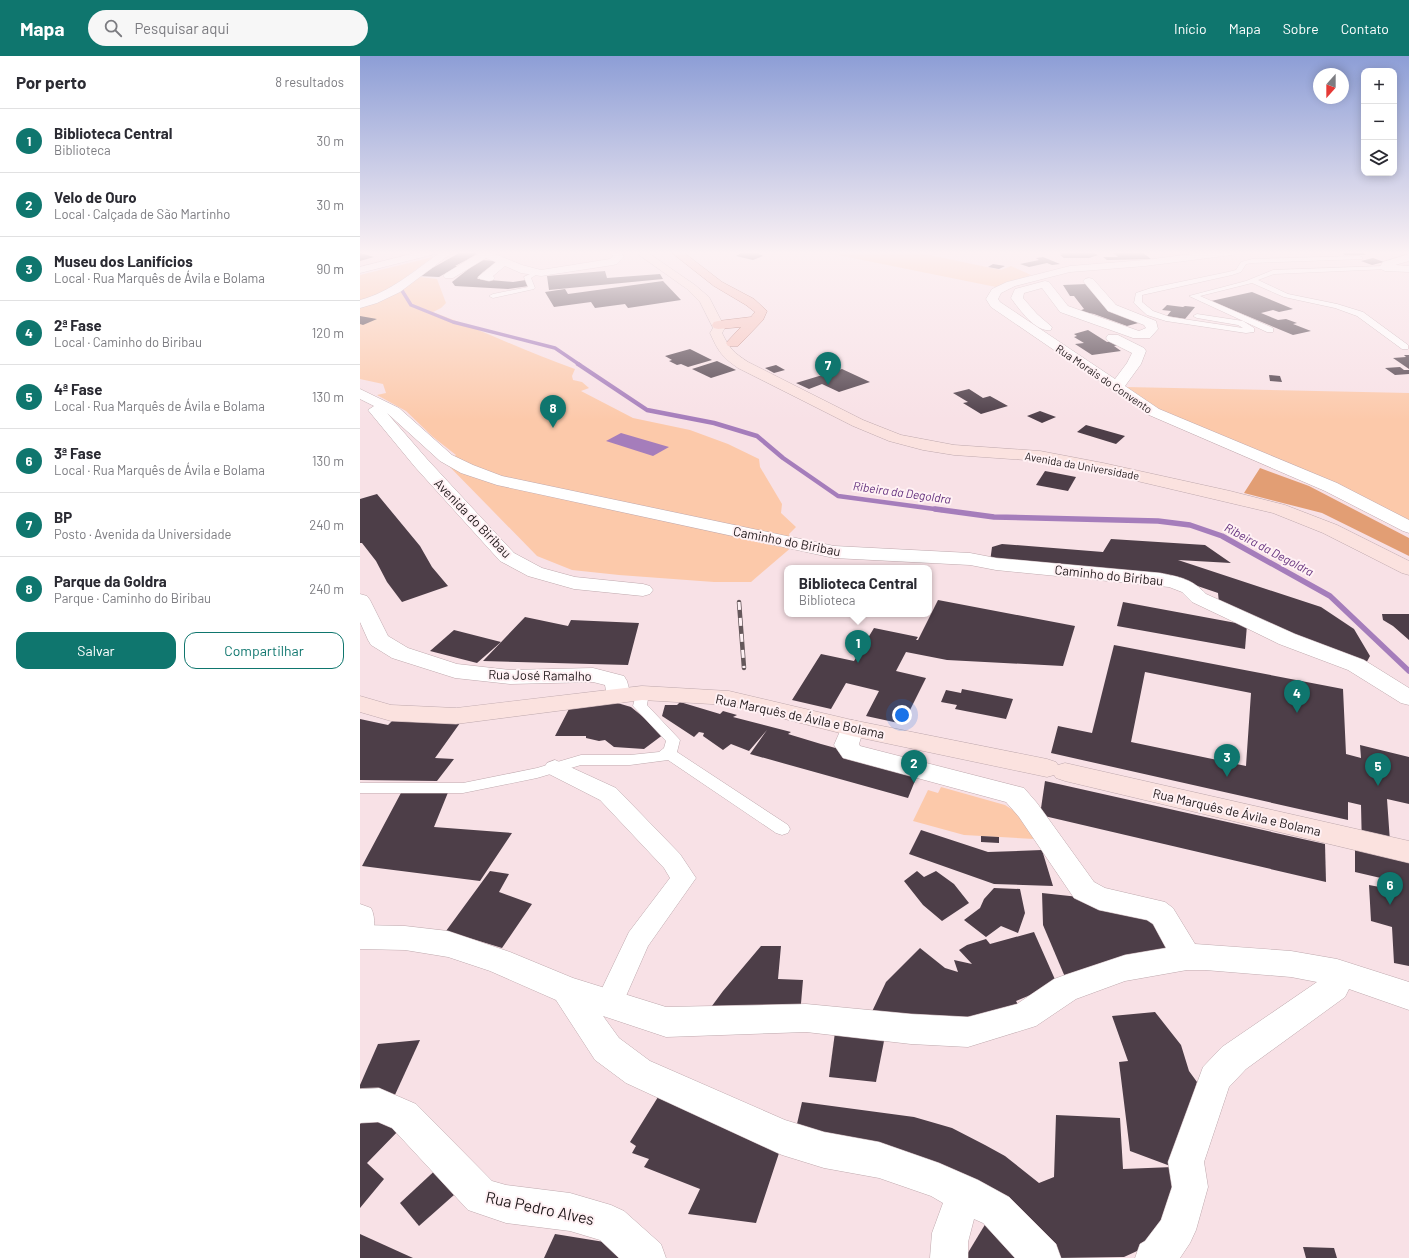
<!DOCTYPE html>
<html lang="pt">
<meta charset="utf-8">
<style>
:root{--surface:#fff;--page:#f7f7f7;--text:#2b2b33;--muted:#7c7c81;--line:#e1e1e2;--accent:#0f766e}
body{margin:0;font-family:Barlow,sans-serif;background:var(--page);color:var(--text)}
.controls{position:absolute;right:12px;top:12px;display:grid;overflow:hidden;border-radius:8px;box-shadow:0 2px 10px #0003}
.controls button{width:36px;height:36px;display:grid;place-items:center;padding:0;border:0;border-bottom:1px solid var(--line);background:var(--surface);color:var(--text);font:20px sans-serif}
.compass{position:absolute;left:953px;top:12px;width:36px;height:36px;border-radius:50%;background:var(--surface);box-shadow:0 2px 10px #0003;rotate:201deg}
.you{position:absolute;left:542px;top:659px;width:14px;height:14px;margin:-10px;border:3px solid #fff;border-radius:50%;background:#1a73e8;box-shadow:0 0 0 6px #1a73e833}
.badge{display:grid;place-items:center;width:26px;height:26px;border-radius:50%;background:var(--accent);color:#fff;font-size:13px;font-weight:700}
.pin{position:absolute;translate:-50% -33px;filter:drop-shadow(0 1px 2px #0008)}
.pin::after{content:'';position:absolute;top:21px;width:14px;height:12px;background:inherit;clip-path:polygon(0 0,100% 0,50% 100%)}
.popup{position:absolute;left:424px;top:509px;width:148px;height:52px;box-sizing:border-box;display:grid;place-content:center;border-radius:8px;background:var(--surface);filter:drop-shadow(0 1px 3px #0005);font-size:13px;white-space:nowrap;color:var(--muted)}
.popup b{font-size:15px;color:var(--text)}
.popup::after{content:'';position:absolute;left:50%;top:100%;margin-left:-8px;border:8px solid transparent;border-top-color:var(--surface)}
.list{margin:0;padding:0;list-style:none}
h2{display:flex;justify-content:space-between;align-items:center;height:52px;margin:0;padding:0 16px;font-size:17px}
h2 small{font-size:13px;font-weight:400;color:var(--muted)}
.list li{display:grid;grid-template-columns:26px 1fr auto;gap:12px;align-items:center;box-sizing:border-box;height:64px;padding:0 16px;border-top:1px solid var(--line)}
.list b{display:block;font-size:15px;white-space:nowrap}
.list p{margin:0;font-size:13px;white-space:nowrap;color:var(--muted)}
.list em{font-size:13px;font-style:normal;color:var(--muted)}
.actions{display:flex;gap:8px;padding:12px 16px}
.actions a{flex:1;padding:9px 0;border:1px solid var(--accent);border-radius:12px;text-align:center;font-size:14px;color:var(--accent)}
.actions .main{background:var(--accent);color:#fff}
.icon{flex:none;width:22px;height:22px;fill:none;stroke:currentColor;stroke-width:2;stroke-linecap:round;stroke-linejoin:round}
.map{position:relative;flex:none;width:1049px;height:1202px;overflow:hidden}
header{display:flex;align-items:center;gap:24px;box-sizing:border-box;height:56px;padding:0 20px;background:var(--accent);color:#fff}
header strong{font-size:19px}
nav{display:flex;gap:22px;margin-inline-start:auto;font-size:14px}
.search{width:280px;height:36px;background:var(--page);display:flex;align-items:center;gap:10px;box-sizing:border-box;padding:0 14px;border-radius:22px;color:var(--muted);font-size:15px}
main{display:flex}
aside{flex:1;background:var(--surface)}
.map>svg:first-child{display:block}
</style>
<header>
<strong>Mapa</strong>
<div class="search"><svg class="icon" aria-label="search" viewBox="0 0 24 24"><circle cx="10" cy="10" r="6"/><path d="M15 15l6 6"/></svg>Pesquisar aqui</div>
<nav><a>Início</a><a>Mapa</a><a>Sobre</a><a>Contato</a></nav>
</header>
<main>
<aside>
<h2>Por perto<small>8 resultados</small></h2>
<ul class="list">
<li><span class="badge">1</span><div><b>Biblioteca Central</b><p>Biblioteca</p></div><em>30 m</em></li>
<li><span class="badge">2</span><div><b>Velo de Ouro</b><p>Local · Calçada de São Martinho</p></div><em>30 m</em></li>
<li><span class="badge">3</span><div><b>Museu dos Lanifícios</b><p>Local · Rua Marquês de Ávila e Bolama</p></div><em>90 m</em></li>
<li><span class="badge">4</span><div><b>2ª Fase</b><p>Local · Caminho do Biribau</p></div><em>120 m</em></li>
<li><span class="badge">5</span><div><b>4ª Fase</b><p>Local · Rua Marquês de Ávila e Bolama</p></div><em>130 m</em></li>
<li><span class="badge">6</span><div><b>3ª Fase</b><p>Local · Rua Marquês de Ávila e Bolama</p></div><em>130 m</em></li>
<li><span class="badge">7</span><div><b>BP</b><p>Posto · Avenida da Universidade</p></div><em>240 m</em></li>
<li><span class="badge">8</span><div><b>Parque da Goldra</b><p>Parque · Caminho do Biribau</p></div><em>240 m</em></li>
</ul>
<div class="actions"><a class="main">Salvar</a><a>Compartilhar</a></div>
</aside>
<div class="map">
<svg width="1049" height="1202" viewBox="0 0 1049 1202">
<rect width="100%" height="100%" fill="#f8e1e6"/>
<!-- green -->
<g fill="#fcc9aa">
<path d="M471,196H555L641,214L651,210L671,219L636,231L468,197Z"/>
<path d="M73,201L23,238L0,246V219Z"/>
<path d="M60,221L77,223L86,247L81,252L73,256C121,274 167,296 215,313L212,320L213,324L222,326L229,332L221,335L273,362L330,374L368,388L399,403L400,411L422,448L421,457L436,471L429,478L433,490L391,526H354L259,519L212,514L177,500L85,406L96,399L73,381L46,355L17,339L26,337L23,328L0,323V250Z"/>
<path d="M765,331L1049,337V466L798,354Z"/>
<path d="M581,731L645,749L656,756L674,783L604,779L553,765L568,734L578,737Z"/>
</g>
<!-- forest -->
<path fill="#e29e74" d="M900,412L949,430L1049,482V500L962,457L884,437Z"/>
<!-- water -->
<path fill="#a57dbb" d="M261,377L309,391L293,400L246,385Z"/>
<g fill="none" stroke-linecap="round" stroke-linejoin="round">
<!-- stream-far2 -->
<path stroke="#a57dbb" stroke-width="3.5" d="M41,233L51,249L93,266L195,292L220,309"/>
<!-- stream-far1 -->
<path stroke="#a57dbb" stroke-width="4.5" d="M218,308L287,354L354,367L397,380L423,402L478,440L582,454"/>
<!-- stream -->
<path stroke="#a57dbb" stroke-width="5.5" d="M575,453L634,461L798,465L830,469L862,480L970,540L1049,615"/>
</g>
<!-- building -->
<g fill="#4d3e48" fill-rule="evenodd">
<path d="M101,196H118L115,198H118L95,210H98L79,221L58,220Z"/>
<path d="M383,196H398L399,198L403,200L393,204L376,200Z"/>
<path d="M696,196H732L738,199L729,202H704L700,199L702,198Z"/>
<path d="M752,196H782L791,203L747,204L743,201H758Z"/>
<path d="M981,196H1002L1006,199H985Z"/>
<path d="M0,197L14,201L0,205Z"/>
<path d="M683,201L700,208L692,209L687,207L669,211L660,208L679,204L676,202Z"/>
<path d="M1013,202L1024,206L1012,209L1001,205Z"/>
<path d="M120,204L138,205L123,216L117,222L118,223L153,226L166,224L169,230L148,233L95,230L92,226Z"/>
<path d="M633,208L645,210L639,213L628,211Z"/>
<path d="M245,215L247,222L300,218L303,223L189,234L187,220Z"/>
<path d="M303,225L321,244L268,252L265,248L235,252L231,246L194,251L185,236L205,233L208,238Z"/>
<path d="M727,228L749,253L782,266L767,270L734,258L719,255L724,253L714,240H710L703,229Z"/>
<path d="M892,236L933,253L919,256L913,254L901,257L918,264L926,263L937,267L933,268L951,275L933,279L851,245Z"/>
<path d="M807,249L823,251L825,250L835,251L825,263L807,260L811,255L802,254Z"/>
<path d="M0,260L17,263L3,269L0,268Z"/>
<path d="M728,274L747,286L752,285L759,289L754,290L761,295L732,299L715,288L724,287L714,281L717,280L714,278Z"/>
<path d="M330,293L352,304L328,311L321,308L317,309L309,305L312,304L305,300Z"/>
<path d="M1044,299H1049V313L1033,302L1046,301Z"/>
<path d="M357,305L376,314L351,322L332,313Z"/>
<path d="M416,309L425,314L414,317L405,312Z"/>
<path d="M471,310L479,314L482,313L510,326L479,336L462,328L449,333L436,327L469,317L461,314Z"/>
<path d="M1040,311L1044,314H1049V318L1035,319L1025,312Z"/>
<path d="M909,319L920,320L922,326L910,325Z"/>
<path d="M609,333L623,342L630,340L648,350L621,358L603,347L608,346L593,337Z"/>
<path d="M680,355L696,361L682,367L667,360Z"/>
<path d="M726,369L765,380L756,388L717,376Z"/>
<path d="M685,415L716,421L708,435L676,429Z"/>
<path d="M17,438L60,490L72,511L88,530L42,546L27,526L16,505L2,487H0V443Z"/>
<path d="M751,483L845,489L871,507L818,504L961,551L994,573L1010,600L1004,611L859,547L858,537L814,522L630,506L632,491L642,488L743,496Z"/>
<path d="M578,544L715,570L703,610L587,604L546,596L536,615L566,622L543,668L506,660L519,635L486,627L471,653L432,644L461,598L494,605L514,572L558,581L556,584H558Z"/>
<path d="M763,546L887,569L885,593L757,570Z"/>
<path d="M1022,558H1049V584L1033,570L1023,564Z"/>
<path d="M165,561L208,570L211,564L279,567L268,609L123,605Z"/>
<path d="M94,574L141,586L117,607L70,595Z"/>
<path d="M754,589L983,633L986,698L1001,702L1000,689L1049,701V748L1027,743L1031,800L1049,804V910L1034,907L1032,871L1011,865L1009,829L1025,832V823L995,816V792L1002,793L1001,749L988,746V764L691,697L698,670L732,677ZM785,616L891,637L886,710L771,686Z"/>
<path d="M602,633L653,643L646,663L595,653L597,649L581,646L586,634L601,637Z"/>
<path d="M254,646L271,651L304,678L284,693L254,691L245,684L239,685L226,682V680H195L210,651Z"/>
<path d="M320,646L360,658L363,655L377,659L373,661L431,676L428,678L461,688L559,715L548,742L390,698L407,674L389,695L371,688L363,694L343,680L344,677L339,676L334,681L302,660L305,649H317Z"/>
<path d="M0,663L28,669L33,664L100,667L75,702L94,703L77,725L0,724Z"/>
<path d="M685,725L965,788L966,826L680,759Z"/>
<path d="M89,734L74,771L152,777L120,825L2,810L42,735Z"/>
<path d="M561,774L628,796L682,794L693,830L634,828L549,798Z"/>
<path d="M621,780L639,781V787L621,786Z"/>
<path d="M130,815L149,818L139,836L172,848L142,892L86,875Z"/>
<path d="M557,815L564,821L576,815L594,828L609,847L582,865L563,849L544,825Z"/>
<path d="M634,832L660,833L665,857L658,877L641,870L626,881L604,864L620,852L624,843Z"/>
<path d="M682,837L719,841L784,855L815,896L705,921L683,869Z"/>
<path d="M674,876L697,928L656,945L661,954L543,969L508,964L526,926L560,892L585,912L598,916L594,904L612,908L599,894L607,889L626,883L630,888Z"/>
<path d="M401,890H421L418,923L443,924L440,959L346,958L363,935Z"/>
<path d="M795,956L821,989L829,1015L837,1026L813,1111L827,1127L788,1190L764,1201L697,1202L643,1154L434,1081L442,1046L554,1061L592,1072L625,1089L645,1100L679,1127L694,1121L696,1059L760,1062L763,1113L813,1111L770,1095L759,1006L768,1005L752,960Z"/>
<path d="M476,969L526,975L516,1026L469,1021Z"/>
<path d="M60,984L34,1041L0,1040V1029L18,988Z"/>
<path d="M303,1033L422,1088L396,1167L328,1158L340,1133L284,1111L289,1103L272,1097L276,1090L270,1086Z"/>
<path d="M28,1058L43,1070L7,1107L24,1123L0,1152V1068L2,1066Z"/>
<path d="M82,1108L103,1131L59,1170L40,1147Z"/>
<path d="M632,1157L676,1202H608L606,1200Z"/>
<path d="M0,1178L53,1202H0Z"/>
<path d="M195,1178L269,1190L266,1202H184Z"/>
<path d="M943,1191L974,1192L977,1202H946Z"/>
</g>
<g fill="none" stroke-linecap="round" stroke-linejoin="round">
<!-- service casing -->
<g stroke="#bfa9ae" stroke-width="1">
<g id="service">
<path d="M1000,200L1002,201V203L892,207L886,208L881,216L872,219L782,239V246L793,255L810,261L883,272L878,269L837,262L833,260L837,258L883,265L894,272V276L886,277L806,265L787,259L774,247L776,237L791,232L868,216L876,214L881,206L892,203Z"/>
<path d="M1025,210L1027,211V213L914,218L898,224L928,238L977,248L1003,256L1048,289V293H1042L997,260L975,252L924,241L892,227L840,240L913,272V276H907L829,240L886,225L913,214Z"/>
<path d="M174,216L179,217L171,222L175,232L174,233L133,242L129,240L133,238L168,231L164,221Z"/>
<path d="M282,633L287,634L289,637L287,649L320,684L317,696L428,769L430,773L428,777L422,779L416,777L308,704L270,709H221L177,722L103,737H0V727H103L177,712L221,699H270L299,696L304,692L306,685L273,650L277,634Z"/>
<path d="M0,848L11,852C16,861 15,878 10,887L4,889L0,888Z"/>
</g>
</g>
<!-- pedestrian casing -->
<g stroke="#bfa9ae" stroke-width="1">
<path id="pedestrian" d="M195,704L256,732L320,798L336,822L288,890L259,956L249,959L239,956L235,947L269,876L310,822L304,812L240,744L187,717L184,712L187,707Z"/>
</g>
<!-- minor casing -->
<g stroke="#bfa9ae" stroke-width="1">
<g id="minor">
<path d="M59,196H76L75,198L0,217V211Z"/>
<path d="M81,196H93L40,236L17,247L0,252V244C31,236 55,214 81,196Z"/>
<path d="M116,196H130L162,209L181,214L250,203L253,200L251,196H261L264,201L257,208L253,209L181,220L161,217L145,210L133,220L135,222L133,224L129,225L120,223L118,221L136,206L126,202L93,222H85L83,220L85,218L117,198Z"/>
<path d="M847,196H877L872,199L785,210L710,216L655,230L641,237L638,243L640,246L755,323L767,307L772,297L748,285L746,282L748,279H758L784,292L786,295L781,308L765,330L799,353L977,427L1049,464V477L1043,475L965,435L789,359L631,251L626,243L632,233L647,226L710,210L785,204Z"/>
<path d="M1049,198V205L1035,209L1049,210V216L1025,215L1019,212L1023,206Z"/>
<path d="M729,222L733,223L756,249L796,265L798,273L790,282H773L700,256L682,232L664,237L663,242L677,258L692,271L691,274C676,277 659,253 651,242L655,233L685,225L689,226L708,250L779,275L786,272L784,269L748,255L723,225L725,223Z"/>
<path d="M0,333L39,352L92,399L113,409L142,420L474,490L610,497L636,502L800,517C820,521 832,523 846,538L935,578L1004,604L1049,632V649L1041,647L988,614L919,588L872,565L832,546L822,536L809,531L636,514L610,509L474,502L137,429L101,417L80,405L27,357L67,403L154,497L182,512L215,521L283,528L290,530L293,534L290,538L283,540L214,533L168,520L140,505L55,411L8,354L14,350L0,343Z"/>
<path d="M0,538L7,540L10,544L28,580L48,592L97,608L150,614L233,612L264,620L267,625L271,640L267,645L259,647L251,645L247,640L245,629L233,626L150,628L95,622L32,602L11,589L8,584L0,566Z"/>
<path d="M492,664L500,666L504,672L499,688L500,690L664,732L677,747L734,826L745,832L805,846L813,852L835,888L931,895L977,903L1049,926V954L989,933L985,941L886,1013L869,1031L844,1106L848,1131L836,1174L830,1187L820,1202H775L780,1188L785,1185L801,1164L812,1131L808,1106L843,1011L862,991L957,926L931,921L845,914H827L765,925L716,943L676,970L608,991L551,988L446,976L306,981L243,960L259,982L290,1005L425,1064L464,1076L519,1086L579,1107L618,1124L649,1141L696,1188L701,1202H655L623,1167L614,1163L608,1186V1202H570L572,1177L583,1147L571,1140L519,1122L464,1112L422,1099L266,1027L235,1004L196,944L130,915L88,901L45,894L0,893V869L45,870L88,875L150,896L213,922L306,951L446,948L551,958L608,961L657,948L694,923L705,919L765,899L806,892L793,868L787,864L739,854L714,842L659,761L646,746L483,702L474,689L484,666Z"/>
<path d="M19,1032L56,1048L132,1125L146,1129L210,1137L251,1149L264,1155L301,1188L306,1202H259L240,1184L210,1175L146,1167L108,1154L32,1072L18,1066L0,1067V1033Z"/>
</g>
</g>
<!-- secondary casing -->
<g stroke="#bfa9ae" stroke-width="1">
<g id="secondary">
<path d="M275,196H287L335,229L349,241L365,272L362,277C370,293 373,296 388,306L503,364L541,379L594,389L680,395L743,407L870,435L925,449L977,469L1049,505V519L1042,517L963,477L913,457L743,417L680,405L594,399L563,394L529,385L493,370L378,312C362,301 358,295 350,277L353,272L340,246L327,233Z"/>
<path d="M282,630L369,635L492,664L687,703L696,706L698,709L705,707L1049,785V807L705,725L696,722L694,719L687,721L492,680L369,649L282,644L96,668L31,665L0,656V640L31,649L96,652Z"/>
</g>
</g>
<!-- primary casing -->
<g stroke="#a97069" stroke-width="1">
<path id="primary" d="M311,196H323L362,226L394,243L407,255L403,264L378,290H368L366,287L381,271L358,273L354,272L352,269L354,266L358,265L391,261L395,256L386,249L354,230Z"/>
</g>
<!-- service -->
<use href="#service" fill="#fff" fill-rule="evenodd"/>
<!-- pedestrian -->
<use href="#pedestrian" fill="#fff" fill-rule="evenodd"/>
<!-- minor -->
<use href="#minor" fill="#fff" fill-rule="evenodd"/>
<!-- secondary -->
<use href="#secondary" fill="#fbe2df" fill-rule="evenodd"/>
<!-- primary -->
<use href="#primary" fill="#f7c5be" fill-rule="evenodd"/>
<!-- rail casing -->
<g stroke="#65585b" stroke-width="4.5">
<path id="rail" d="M379,546L384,612"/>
</g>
<!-- rail -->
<use href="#rail" stroke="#fff1f4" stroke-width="3" stroke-dasharray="8" stroke-linecap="butt"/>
</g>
<!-- sky -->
<linearGradient id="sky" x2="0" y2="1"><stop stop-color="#8d9ed6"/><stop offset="0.54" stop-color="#fcf2f4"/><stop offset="1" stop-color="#fcf2f4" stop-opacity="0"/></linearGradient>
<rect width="1049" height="364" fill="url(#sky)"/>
<g text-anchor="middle" stroke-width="4" stroke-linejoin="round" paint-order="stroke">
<!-- far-street labels -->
<g font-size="11" fill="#221a1c" stroke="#fff1f4">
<text transform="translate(744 323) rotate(34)" y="4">Rua Morais do Convento</text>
<text transform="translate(722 410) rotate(10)" y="4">Avenida da Universidade</text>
</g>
<!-- far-water labels -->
<g font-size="12" font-style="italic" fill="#66337f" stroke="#fff1f4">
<text transform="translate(542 437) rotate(8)" y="4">Ribeira da Degoldra</text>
<text transform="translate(909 494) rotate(28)" y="4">Ribeira da Degoldra</text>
</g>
<!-- street labels -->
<g font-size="13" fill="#221a1c" stroke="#fff1f4">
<text transform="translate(113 462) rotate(46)" y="5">Avenida do Biribau</text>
<text transform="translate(427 485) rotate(11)" y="5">Caminho do Biribau</text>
<text transform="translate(749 519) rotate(6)" y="5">Caminho do Biribau</text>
<text transform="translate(180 619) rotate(1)" y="5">Rua José Ramalho</text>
<text transform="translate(440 660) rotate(12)" y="5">Rua Marquês de Ávila e Bolama</text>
<text transform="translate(877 756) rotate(13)" y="5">Rua Marquês de Ávila e Bolama</text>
</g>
<!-- near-street labels -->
<g font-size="16" fill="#221a1c" stroke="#fff1f4">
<text transform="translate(180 1152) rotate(12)" y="6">Rua Pedro Alves</text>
</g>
</g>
</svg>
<div class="controls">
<button>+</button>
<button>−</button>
<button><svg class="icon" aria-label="layers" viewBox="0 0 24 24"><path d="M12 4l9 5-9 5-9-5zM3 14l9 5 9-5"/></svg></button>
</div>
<svg class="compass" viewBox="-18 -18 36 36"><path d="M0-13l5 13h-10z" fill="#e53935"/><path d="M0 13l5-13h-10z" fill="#7c7c81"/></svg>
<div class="you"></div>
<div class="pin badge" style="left:498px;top:607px">1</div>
<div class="popup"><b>Biblioteca Central</b>Biblioteca</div>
<div class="pin badge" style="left:554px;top:727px">2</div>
<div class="pin badge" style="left:867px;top:721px">3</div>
<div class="pin badge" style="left:937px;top:657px">4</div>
<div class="pin badge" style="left:1018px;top:730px">5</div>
<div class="pin badge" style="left:1030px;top:849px">6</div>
<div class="pin badge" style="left:468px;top:329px">7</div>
<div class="pin badge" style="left:193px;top:372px">8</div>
</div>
</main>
